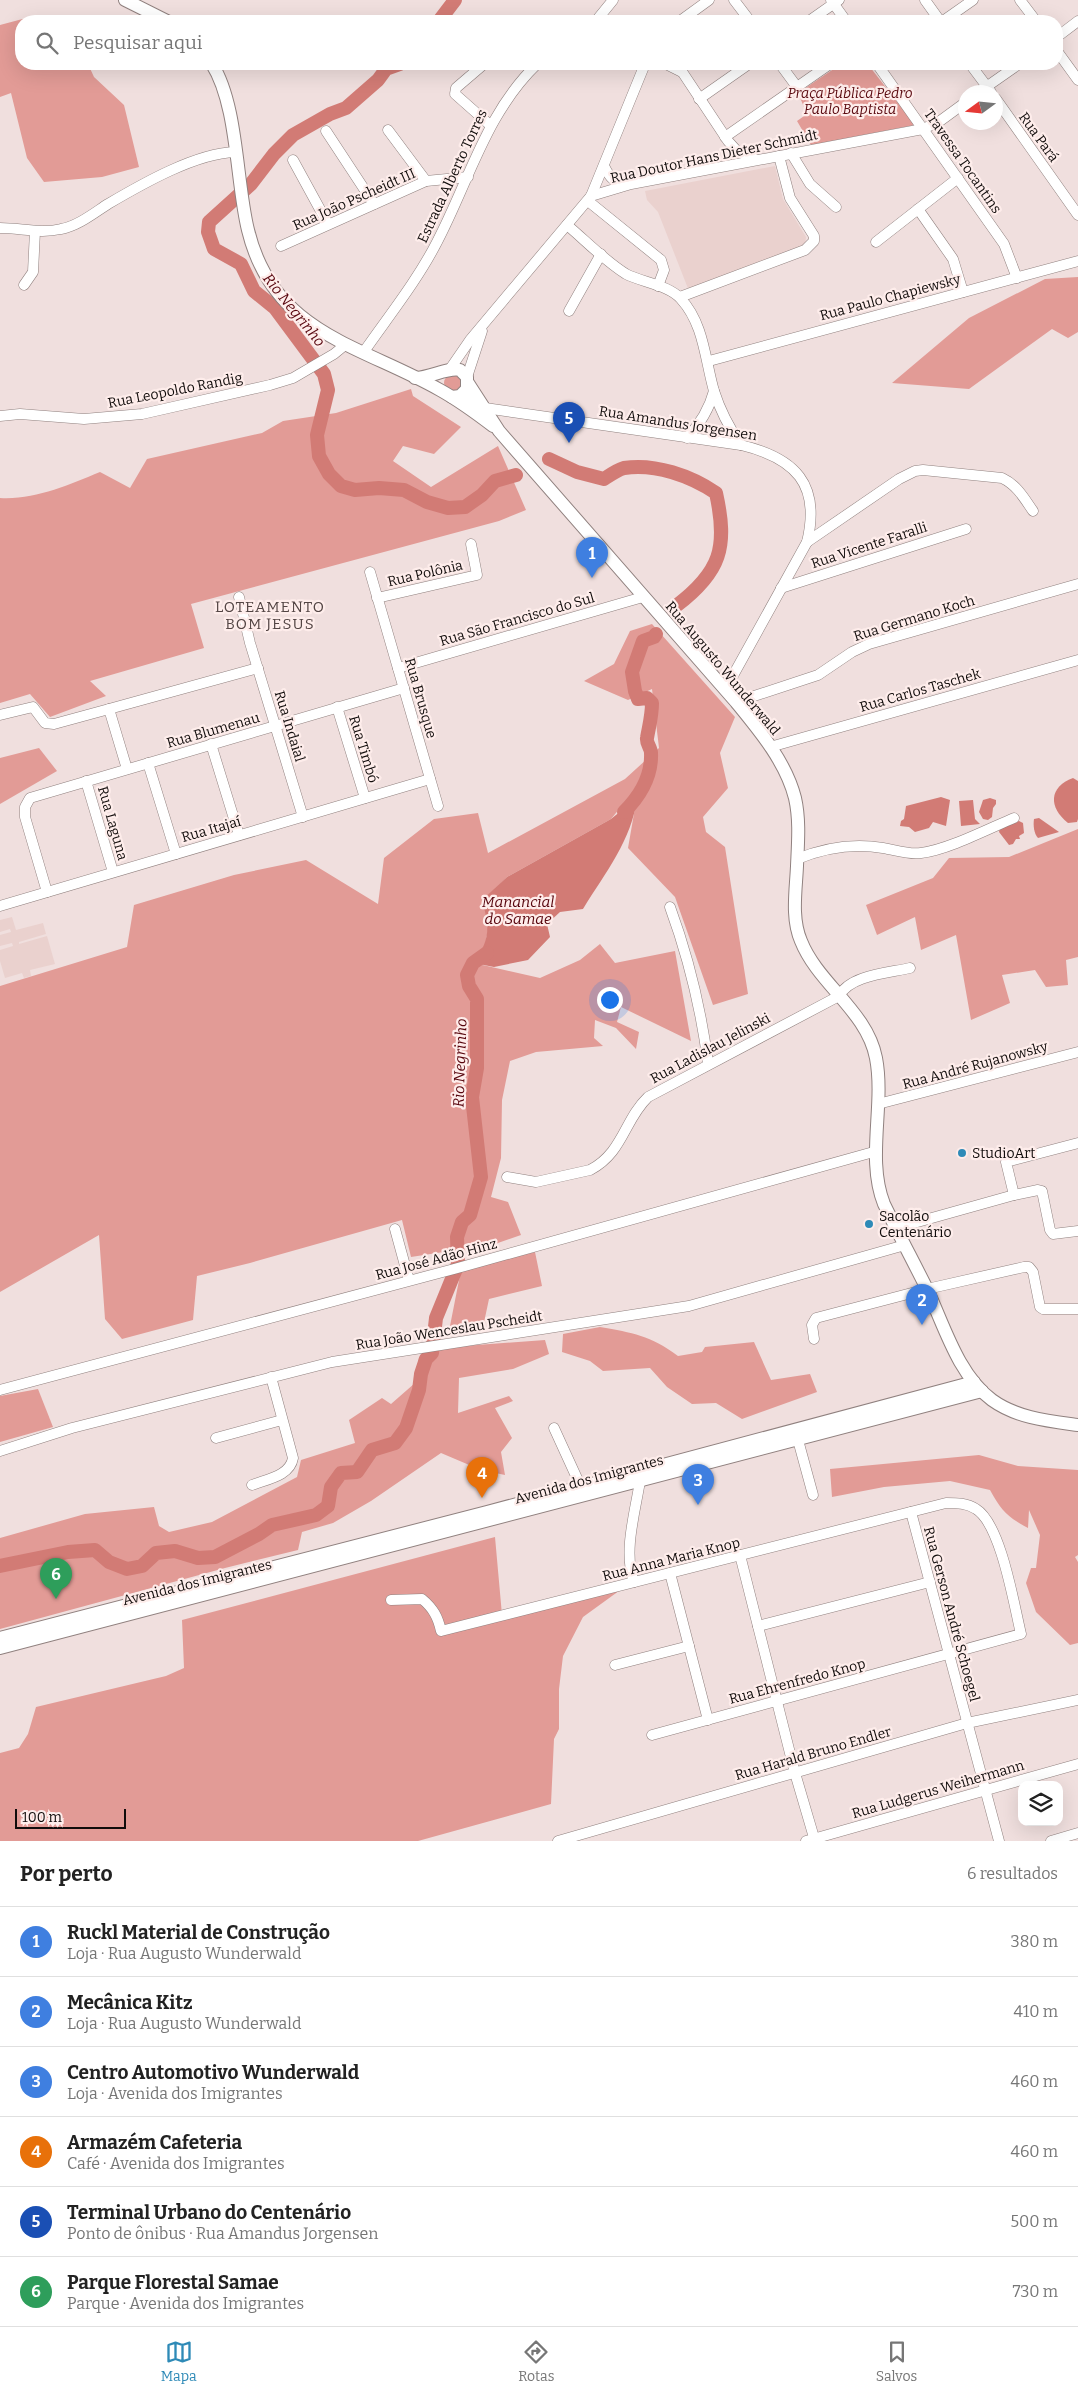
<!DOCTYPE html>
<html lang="pt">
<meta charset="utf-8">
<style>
:root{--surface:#fff;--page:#f2f2f2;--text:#222;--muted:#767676;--line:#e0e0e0;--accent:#2e8ab7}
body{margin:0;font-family:Bitter,serif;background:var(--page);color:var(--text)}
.controls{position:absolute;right:15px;bottom:15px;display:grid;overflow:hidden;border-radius:10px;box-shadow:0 5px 20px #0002}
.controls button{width:45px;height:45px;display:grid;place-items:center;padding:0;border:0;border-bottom:1px solid var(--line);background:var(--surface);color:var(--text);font:25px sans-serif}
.compass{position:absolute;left:958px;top:85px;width:45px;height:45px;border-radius:50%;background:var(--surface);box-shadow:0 5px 20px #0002;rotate:255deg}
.scale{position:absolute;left:15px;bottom:12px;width:111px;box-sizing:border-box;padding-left:5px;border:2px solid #110c0b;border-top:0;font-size:14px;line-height:18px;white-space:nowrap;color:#110c0b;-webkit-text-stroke:4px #feedeb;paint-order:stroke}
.you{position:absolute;left:609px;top:999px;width:18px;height:18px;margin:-12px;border:4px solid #fff;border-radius:50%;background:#1a73e8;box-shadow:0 0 0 8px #1a73e833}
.badge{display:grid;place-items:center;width:32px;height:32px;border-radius:50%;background:var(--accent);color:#fff;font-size:16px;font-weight:700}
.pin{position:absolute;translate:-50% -41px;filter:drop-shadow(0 1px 2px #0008)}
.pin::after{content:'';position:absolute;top:26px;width:18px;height:15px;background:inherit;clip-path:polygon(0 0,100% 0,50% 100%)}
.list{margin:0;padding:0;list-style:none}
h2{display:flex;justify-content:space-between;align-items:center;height:65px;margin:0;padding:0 20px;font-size:21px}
h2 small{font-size:16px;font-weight:400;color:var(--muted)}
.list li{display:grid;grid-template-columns:32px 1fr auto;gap:15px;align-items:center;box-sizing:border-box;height:70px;padding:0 20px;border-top:1px solid var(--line)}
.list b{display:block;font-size:19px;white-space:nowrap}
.list p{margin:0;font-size:16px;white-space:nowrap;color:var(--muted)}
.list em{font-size:16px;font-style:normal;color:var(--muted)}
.icon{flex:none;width:28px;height:28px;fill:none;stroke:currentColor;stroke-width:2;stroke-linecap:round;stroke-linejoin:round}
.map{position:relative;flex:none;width:1078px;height:1841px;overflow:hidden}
.search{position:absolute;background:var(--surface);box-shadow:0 5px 20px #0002;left:15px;right:15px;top:15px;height:55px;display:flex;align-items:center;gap:12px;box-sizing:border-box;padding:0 18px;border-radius:20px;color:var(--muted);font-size:19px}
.sheet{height:485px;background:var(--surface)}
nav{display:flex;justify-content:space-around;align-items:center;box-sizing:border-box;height:70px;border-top:1px solid var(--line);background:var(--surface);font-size:14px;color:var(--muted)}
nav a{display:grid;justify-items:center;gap:2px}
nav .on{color:var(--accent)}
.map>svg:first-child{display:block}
</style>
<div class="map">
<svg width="1078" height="1841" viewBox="0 0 1078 1841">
<rect width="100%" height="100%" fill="#f0dfde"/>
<!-- built -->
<g fill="#ead1ce">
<path d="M775,166L783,199L806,237L805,247L689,291L658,212L647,200L645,191Z"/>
<path d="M12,917L16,930L43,923L46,934L19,942V944L47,936L55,964L30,970L31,976L24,978L22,973L5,978L0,961V950L13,946L12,943L0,946V935L11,932L10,929L0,932V920Z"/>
</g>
<!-- green -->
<g fill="#e29b96">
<path d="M30,17L58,21H21V64H88L94,77L124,105L139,167L102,177L44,182L27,158L11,93L0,97V25Z"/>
<path d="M841,64H864L870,67L915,125L811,145L797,121L807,114L798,93Z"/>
<path d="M1078,277V332L1068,338L1052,329L969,389L892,383L969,318L1045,279Z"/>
<circle cx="453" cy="383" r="9"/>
<path d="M411,389L413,396L461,427L434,454L403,446L393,461L431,487L498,446L526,510L499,521L191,604L204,648L90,681L106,696L50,717L30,694L0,703V498C35,500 68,485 100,472L130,488L147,459L262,433L283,421L336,413Z"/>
<path d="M652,624L735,717L720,753L728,788L703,817L706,832L725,847L748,994L713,1005L675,897L628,848L639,785L611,819L507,877L483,900L489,924L485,946L474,963L540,978L580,960L600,944L615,963L675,951L691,1041L621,1007L617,1022L639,1032L636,1049L616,1028L595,1020L594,1038L603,1046L536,1052L510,1061L502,1100L501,1158L491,1197L508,1202L521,1235L495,1244L411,1257L402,1220L250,1263L197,1276L193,1320L122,1339L105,1319L99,1235L0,1292V986L127,947L134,905L234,875L306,860L378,904L384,858L434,819L478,813L488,853L625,779L659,748L652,689L628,700L584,681L614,664L630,631Z"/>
<path d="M39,748L57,771L0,804V758Z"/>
<path d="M1078,829V957L1066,960L1068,985L1046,987L1035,970L1002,975L1010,1003L971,1020L956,935L921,950L915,917L877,935L866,905L933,878L949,858L1009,857Z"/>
<path d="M535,1252L542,1286L489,1299L483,1327L449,1331L461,1270Z"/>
<path d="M600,1327C633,1333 650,1335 678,1356L702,1352L705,1347L754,1342L771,1380L810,1374L817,1392L742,1419L716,1403L692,1404L667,1387L650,1368L603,1371L590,1361L562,1352L563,1334Z"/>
<path d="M545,1340L549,1354L513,1369L459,1378L458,1413L509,1396L513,1401L495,1408L512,1438L501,1452L505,1475L481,1470L441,1453L371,1501L333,1523L302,1532L298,1550L225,1568L0,1629V1538L85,1514L154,1507L159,1526L169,1532L212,1522L297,1477L301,1460L355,1443L349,1420L382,1398L391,1404L415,1383L419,1357L438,1348Z"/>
<path d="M38,1389L53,1427L0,1442V1396Z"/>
<path d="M979,1455L1018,1466L1078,1470V1555L1075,1557L1078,1562V1643L1070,1645L1036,1612L1026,1583L1031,1568H1036L1040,1535L1029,1510L1028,1528C1007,1517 1001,1510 990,1490L950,1481L884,1487L832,1497L830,1469Z"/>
<path d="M495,1537L502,1615L623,1588L583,1617L563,1656L559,1689V1729L554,1739L551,1804L418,1841H0V1753L19,1748L28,1734L36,1707L166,1676L184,1668L182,1620Z"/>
</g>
<!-- water -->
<g fill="#d27b75">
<path d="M1073,778L1078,781V819L1077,822L1068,823C1048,807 1049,787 1073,778Z"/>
<path d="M941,797L950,800L946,826L933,822L929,828L915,832L909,827L900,826L901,821L904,819L906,806Z"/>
<path d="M637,798C632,840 605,873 583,909L560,912L547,924L550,937L528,960L494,967L474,963C490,939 490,928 482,900L507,877L611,819Z"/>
<path d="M990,798L996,800V804L993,808L992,817L988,820L983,819L979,812L983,800Z"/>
<path d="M973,800L975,819L980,824L961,826L959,801Z"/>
<path d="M1039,818L1059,832L1038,838C1034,834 1033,825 1034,819Z"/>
<path d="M1019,821L1023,823L1024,833L1019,836L1020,839H1016L1013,844L1009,845L999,832L1000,827Z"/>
</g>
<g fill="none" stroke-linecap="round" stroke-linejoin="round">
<!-- river -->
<g stroke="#d27b75" stroke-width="14">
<path d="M439,21L455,0"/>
<path d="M400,64L386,69L378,80L346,108L330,114L293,135L274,154L251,184L209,222L208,232L214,249L241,264L254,291L275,308L324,374L328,390L317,435L319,456L329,474L341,486L355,490L379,488L404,490L427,502L448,508L465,507L482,495L495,481L516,475"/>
<path d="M549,459L577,472L604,479C610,475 617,470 624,468C655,463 691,476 716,493C728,547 721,572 676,606"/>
<path d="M624,812C640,796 652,776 651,753C651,748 646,743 647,738C649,726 652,716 652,703L647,698L638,699L635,691L632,672L643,641L654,637L656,634"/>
<path d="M0,1566L68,1552L95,1550L109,1562L127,1569L142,1566L156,1553L175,1551L198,1558L215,1557L259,1534L272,1525L316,1515L328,1506L331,1487L341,1473L357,1472L372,1450L395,1443L406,1428L419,1390L421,1374L426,1359L432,1353L436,1318L458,1264L457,1237L462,1222L470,1215L481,1177L472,1097L477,1068V999L469,986L467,975L473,963L487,953"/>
</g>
<!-- minor casing -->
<g stroke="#90817f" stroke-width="11">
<g id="minor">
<path d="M734,0L750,21"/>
<path d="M831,0L846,21"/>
<path d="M925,0L940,21"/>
<path d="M1020,0L1036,21"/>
<path d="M596,21L613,0"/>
<path d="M680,21L709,0"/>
<path d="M809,21L839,0"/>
<path d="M943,21L973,0"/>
<path d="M1057,37L1078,21"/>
<path d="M1057,51L1078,80"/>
<path d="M484,64L456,88L455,94L490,125"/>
<path d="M666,64L680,71"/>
<path d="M677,64L728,141L737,151L755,159"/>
<path d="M780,64L797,87"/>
<path d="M877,64L1004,244L1017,278"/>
<path d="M970,64L991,92"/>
<path d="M979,92L1019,64"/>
<path d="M699,99L749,64"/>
<path d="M996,99L1078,215"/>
<path d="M388,130L426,181"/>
<path d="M326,131L374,204"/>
<path d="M725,137L830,64"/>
<path d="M791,153L810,184L836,207"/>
<path d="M293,160L328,224"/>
<path d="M604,166C610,178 613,182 626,183"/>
<path d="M591,196L645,64"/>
<path d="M588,201L661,260L664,270L658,286"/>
<path d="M918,209L953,259L963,292"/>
<path d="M567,225C586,241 605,261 626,274C641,282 669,285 681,299C704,324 705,360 714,391C720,410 730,429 741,445"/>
<path d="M0,228C21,228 40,234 61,229C78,226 94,213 108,204C142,184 196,153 235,152"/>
<path d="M876,242L958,178"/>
<path d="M281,246L426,181L468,177"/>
<path d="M24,285L33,272L35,231"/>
<path d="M680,297L805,250L814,241V236L790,198L779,156"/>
<path d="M569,311L601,254"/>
<path d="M363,353C388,317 417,281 437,242C469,181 486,113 537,64"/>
<path d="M709,361L1078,261"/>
<path d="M450,369L470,340L591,196L631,184L923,129L940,121L966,102"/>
<path d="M467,377L482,331"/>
<path d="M460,396L485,408L741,445C795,458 821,484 807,542L725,690"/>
<path d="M0,416L20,414L84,419L142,414L270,385L293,378L334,354L345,345"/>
<path d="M687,438C700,424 709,410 714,391"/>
<path d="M807,542L899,479L915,471L923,470L1002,478C1017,485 1024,498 1033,511"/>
<path d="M370,572L438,806"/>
<path d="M781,588L966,529"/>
<path d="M239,597L250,643L303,817"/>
<path d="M377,598L477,575L471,544"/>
<path d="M398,668L643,597"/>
<path d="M736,702L818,675L852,652L869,644L1078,584"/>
<path d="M337,707L365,798"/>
<path d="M109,709L258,668"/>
<path d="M0,715L33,707L45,723L54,724L109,709L127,769"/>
<path d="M211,744L239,835"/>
<path d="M770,747L1078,660"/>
<path d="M148,763L176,854"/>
<path d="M86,781L113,872"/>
<path d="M797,859C824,848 854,843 883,848C896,850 908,855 921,853C947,850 988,829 1014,818"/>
<path d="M47,892L25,817V807L30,798L404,688"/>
<path d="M0,906L430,779"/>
<path d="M670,907C689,959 701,1009 708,1063"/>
<path d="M878,1104L1078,1052"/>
<path d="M507,1177L536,1182L590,1170C623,1153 624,1120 648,1097L839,996C850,975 888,973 910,968"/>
<path d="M1014,1195L1038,1190L1042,1191L1050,1230L1053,1234L1078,1231"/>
<path d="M896,1228L1014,1195L1006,1162L1078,1143"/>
<path d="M395,1229L409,1280"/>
<path d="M814,1339L812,1325L816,1318L927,1289L1024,1267H1029L1033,1272L1040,1307L1043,1309H1078"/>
<path d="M0,1390L454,1269L877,1151"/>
<path d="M554,1428L581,1487"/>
<path d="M216,1438L282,1420"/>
<path d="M798,1440L813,1495"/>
<path d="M0,1451L72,1428L332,1362L689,1306L905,1245"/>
<path d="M252,1485C267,1479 290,1476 293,1458L271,1377"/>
<path d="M911,1512L999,1841"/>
<path d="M740,1555L795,1773L815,1841"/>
<path d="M670,1573L708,1720"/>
<path d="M634,1582C623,1552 635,1513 640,1481"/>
<path d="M391,1600L422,1599C433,1608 438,1617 441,1631L946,1503C957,1503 967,1503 976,1509C1001,1524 1014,1605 1021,1634L652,1735"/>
<path d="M758,1626L930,1582"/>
<path d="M615,1665L689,1646"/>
<path d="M558,1841L967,1723L1078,1700"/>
<path d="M806,1841L1078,1764"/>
<path d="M1051,1841L1078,1833"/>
</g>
</g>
<!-- major casing -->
<g stroke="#90817f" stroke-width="14">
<g id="major">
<path d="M125,0L167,21"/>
<path d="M212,64C238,105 236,182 248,230C273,334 361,345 440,390C458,400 476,413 493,426"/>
<path d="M415,378C430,378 448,367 460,370L467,377V389L460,396L452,397"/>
<path d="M468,383L499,431L736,702C759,730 786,762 795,798C800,820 798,843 797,866C796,890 791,918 801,941C818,984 867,1011 876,1058C885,1105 866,1159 884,1204C898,1233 913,1261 927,1289C944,1325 958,1375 992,1400C1017,1418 1048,1421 1078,1425"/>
<path d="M0,1638L487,1512L974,1382"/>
<path d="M0,1648L982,1391"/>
</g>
</g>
<!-- minor -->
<use href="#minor" stroke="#fff" stroke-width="10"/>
<!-- major -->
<use href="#major" stroke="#fff" stroke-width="12"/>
</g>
<!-- markers -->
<g fill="#2e8ab7" stroke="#feedeb" stroke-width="2">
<circle cx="962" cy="1153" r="5"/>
<circle cx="869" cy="1224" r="5"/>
</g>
<g text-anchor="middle" stroke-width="4.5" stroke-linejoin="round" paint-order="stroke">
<!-- park labels -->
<g font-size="14" font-style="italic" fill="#5b0a10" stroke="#feedeb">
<text x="850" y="98">Praça Pública Pedro<tspan x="850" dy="16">Paulo Baptista</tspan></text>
</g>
<!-- street labels -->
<g font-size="14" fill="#110c0b" stroke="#feedeb">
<text transform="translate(1039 137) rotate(54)" y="5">Rua Pará</text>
<text transform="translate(714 156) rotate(-12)" y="5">Rua Doutor Hans Dieter Schmidt</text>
<text transform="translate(963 161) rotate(55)" y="5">Travessa Tocantins</text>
<text transform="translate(452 176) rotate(-65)" y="5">Estrada Alberto Torres</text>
<text transform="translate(354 199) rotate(-24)" y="5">Rua João Pscheidt III</text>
<text transform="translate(890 297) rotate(-15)" y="5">Rua Paulo Chapiewsky</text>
<text transform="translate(175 390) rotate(-11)" y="5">Rua Leopoldo Randig</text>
<text transform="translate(678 423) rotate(9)" y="5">Rua Amandus Jorgensen</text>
<text transform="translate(869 545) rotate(-18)" y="5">Rua Vicente Faralli</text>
<text transform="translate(425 573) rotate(-13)" y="5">Rua Polônia</text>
<text transform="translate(914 618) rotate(-17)" y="5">Rua Germano Koch</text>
<text transform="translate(517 619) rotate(-16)" y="5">Rua São Francisco do Sul</text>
<text transform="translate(723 668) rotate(50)" y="5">Rua Augusto Wunderwald</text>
<text transform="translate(920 690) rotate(-16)" y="5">Rua Carlos Taschek</text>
<text transform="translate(421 698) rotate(74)" y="5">Rua Brusque</text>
<text transform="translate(290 726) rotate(73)" y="5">Rua Indaial</text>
<text transform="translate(213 730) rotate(-16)" y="5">Rua Blumenau</text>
<text transform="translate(364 749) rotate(73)" y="5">Rua Timbó</text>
<text transform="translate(113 823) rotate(74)" y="5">Rua Laguna</text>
<text transform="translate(211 829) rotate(-16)" y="5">Rua Itajaí</text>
<text transform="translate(710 1048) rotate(-28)" y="5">Rua Ladislau Jelinski</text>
<text transform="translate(975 1065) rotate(-15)" y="5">Rua André Rujanowsky</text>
<text transform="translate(436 1259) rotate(-15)" y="5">Rua José Adão Hinz</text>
<text transform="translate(449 1330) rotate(-9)" y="5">Rua João Wenceslau Pscheidt</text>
<text transform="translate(589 1479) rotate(-15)" y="5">Avenida dos Imigrantes</text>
<text transform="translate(671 1559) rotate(-14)" y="5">Rua Anna Maria Knop</text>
<text transform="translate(197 1582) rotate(-14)" y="5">Avenida dos Imigrantes</text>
<text transform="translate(952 1614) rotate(75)" y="5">Rua Gerson André Schoegel</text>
<text transform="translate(797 1681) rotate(-15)" y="5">Rua Ehrenfredo Knop</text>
<text transform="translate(813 1753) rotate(-16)" y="5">Rua Harald Bruno Endler</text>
<text transform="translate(938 1789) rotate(-16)" y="5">Rua Ludgerus Weihermann</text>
</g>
<!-- poi labels -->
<g font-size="14" fill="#110c0b" stroke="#feedeb" text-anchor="start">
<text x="972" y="1158">StudioArt</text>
<text x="879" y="1221">Sacolão<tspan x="879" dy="16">Centenário</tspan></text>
</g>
<!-- water labels -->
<g font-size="15" font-style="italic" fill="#57050d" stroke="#feedeb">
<text transform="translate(294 310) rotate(51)" y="5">Rio Negrinho</text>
<text x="518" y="907">Manancial<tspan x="518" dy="17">do Samae</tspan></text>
<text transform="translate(460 1063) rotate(-88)" y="5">Rio Negrinho</text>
</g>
<!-- neighbourhood labels -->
<g font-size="15" letter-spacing="1" fill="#534544" stroke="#feedeb">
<text x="270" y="612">LOTEAMENTO<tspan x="270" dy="17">BOM JESUS</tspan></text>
</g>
</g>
</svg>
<div class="controls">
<button><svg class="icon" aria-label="layers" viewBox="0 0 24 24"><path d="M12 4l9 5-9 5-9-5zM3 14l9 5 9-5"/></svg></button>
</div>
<svg class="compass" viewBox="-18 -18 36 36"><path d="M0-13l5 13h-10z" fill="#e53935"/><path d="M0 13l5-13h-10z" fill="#767676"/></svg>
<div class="scale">100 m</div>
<div class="you"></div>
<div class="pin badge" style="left:592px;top:578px;background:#3f7fe0">1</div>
<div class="pin badge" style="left:922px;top:1325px;background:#3f7fe0">2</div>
<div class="pin badge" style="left:698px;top:1505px;background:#3f7fe0">3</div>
<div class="pin badge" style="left:482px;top:1498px;background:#e8710a">4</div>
<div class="pin badge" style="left:569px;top:443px;background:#1a4fb4">5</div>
<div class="pin badge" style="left:56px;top:1599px;background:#2e9e5b">6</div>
<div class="search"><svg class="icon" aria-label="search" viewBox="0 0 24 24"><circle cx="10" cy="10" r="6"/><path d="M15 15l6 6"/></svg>Pesquisar aqui</div>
</div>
<section class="sheet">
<h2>Por perto<small>6 resultados</small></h2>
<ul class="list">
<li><span class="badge" style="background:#3f7fe0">1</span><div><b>Ruckl Material de Construção</b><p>Loja · Rua Augusto Wunderwald</p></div><em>380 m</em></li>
<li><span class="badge" style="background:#3f7fe0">2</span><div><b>Mecânica Kitz</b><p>Loja · Rua Augusto Wunderwald</p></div><em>410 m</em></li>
<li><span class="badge" style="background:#3f7fe0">3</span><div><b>Centro Automotivo Wunderwald</b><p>Loja · Avenida dos Imigrantes</p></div><em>460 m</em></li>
<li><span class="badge" style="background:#e8710a">4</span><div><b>Armazém Cafeteria</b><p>Café · Avenida dos Imigrantes</p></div><em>460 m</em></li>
<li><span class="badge" style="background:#1a4fb4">5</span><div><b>Terminal Urbano do Centenário</b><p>Ponto de ônibus · Rua Amandus Jorgensen</p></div><em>500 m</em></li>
<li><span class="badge" style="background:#2e9e5b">6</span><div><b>Parque Florestal Samae</b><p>Parque · Avenida dos Imigrantes</p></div><em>730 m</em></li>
</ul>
</section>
<nav>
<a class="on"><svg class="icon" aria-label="map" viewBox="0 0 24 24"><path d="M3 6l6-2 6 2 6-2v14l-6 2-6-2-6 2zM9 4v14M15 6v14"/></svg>Mapa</a>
<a><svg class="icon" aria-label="directions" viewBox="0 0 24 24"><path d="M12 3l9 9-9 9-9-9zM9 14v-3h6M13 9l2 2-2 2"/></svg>Rotas</a>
<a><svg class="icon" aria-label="saved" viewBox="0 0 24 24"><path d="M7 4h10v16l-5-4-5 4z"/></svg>Salvos</a>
</nav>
